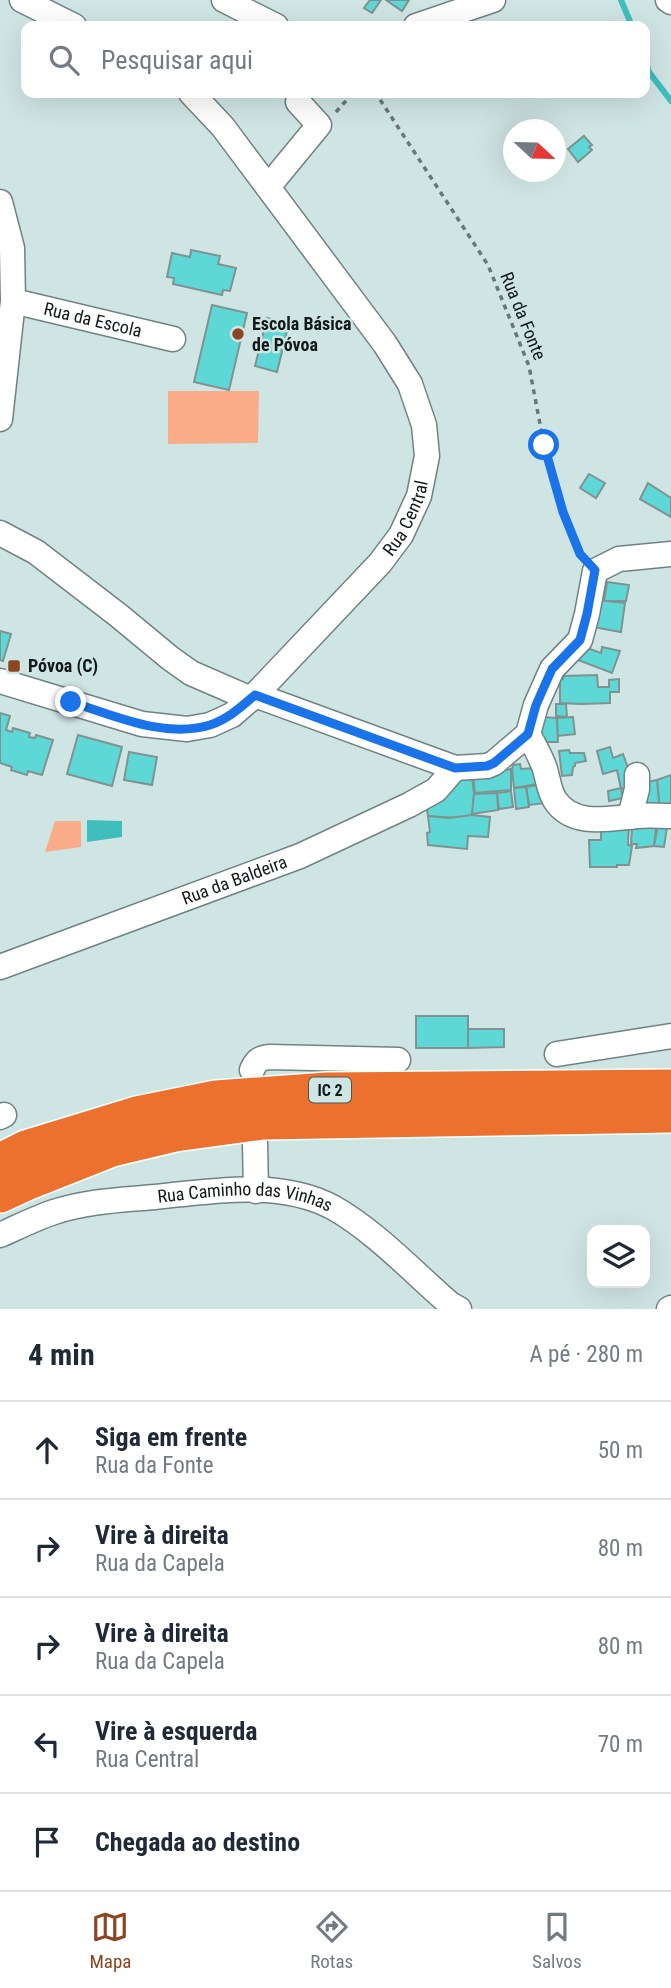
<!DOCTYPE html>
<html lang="pt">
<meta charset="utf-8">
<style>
:root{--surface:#fff;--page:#f2f2f3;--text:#1f2937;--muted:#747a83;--line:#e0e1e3;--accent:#8c4521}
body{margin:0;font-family:"Roboto Condensed",sans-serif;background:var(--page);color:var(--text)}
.controls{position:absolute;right:21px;bottom:21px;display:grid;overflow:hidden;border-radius:14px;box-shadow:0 7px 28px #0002}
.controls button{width:63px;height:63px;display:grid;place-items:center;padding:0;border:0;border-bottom:2px solid var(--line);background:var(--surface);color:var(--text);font:35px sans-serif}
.compass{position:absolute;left:503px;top:119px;width:63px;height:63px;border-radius:50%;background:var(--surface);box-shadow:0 7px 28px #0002;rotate:112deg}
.stop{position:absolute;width:21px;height:21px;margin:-16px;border:5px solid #1a73e8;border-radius:50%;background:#fff}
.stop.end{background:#1a73e8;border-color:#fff;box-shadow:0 2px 7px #0008}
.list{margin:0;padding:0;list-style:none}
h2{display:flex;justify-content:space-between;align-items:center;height:91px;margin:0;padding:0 28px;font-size:30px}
h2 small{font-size:23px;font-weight:400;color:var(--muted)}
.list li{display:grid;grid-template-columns:46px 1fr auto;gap:21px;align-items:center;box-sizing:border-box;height:98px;padding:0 28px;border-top:2px solid var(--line)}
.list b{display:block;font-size:26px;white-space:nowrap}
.list p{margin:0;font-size:23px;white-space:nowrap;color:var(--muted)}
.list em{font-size:23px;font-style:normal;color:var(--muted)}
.icon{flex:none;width:38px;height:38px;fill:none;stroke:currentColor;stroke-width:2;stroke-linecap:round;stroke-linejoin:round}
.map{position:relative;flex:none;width:671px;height:1309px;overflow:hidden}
.search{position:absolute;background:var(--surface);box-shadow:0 7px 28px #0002;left:21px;right:21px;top:21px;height:77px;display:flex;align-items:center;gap:18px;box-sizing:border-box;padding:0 24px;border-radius:14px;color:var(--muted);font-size:26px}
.sheet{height:581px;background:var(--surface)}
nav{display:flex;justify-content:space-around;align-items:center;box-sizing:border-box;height:98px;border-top:2px solid var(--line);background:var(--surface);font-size:19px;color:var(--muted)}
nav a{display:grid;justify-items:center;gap:4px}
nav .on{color:var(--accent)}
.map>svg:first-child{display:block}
</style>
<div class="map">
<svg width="671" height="1309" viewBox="0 0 671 1309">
<rect width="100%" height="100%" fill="#cfe5e4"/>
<!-- green -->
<g fill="#faab87">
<path d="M168,391H259L258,443L168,444Z"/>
<path d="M55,821H81V847L45,852Z"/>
</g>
<!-- water -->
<path fill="#40bebe" d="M87,820L122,821V837L87,842Z"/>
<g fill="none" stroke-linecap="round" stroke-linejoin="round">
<!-- stream -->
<g stroke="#40bebe" stroke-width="6">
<path d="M621,0L632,26"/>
<path d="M645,60L649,72L671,101"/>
</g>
</g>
<!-- building -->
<g fill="#5ed8d7" stroke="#7f9392" stroke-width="2">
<path d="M370,0H381L372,13L364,8Z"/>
<path d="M386,0H409L402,11Z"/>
<path d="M584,136L592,145L589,147L592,150L578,162L568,149Z"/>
<path d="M191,250L220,256L218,264L236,268L230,291L223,290L222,295L173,284L174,278L167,277L172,253L190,257Z"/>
<path d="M212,305L247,313L229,390L194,382Z"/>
<path d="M267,318L289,323L277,372L255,366Z"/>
<path d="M589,474L605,483L596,498L580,488Z"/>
<path d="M648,483L671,498V517L640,499Z"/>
<path d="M607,582L629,585L626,601H604Z"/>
<path d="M597,600L625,603L621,632L593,627Z"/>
<path d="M0,631L11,634L3,661L0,660Z"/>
<path d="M584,647L601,653L602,647L620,651L612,673L578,660Z"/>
<path d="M597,675L598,687H609V680L619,679V692H610V703L581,704L560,703V680L563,679V676Z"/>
<path d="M556,704H566L567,717L556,716Z"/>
<path d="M0,713L10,716L6,730L12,732L13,728L30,733L29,737L35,738L36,735L53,740L42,775L28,771L27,775L11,770L12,767L0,763Z"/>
<path d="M541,717L557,718L558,742H540Z"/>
<path d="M573,717L575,734L558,736L557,718Z"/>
<path d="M78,735L122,747L112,786L67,774Z"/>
<path d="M610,747L613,758L623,754L634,785L621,789L617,770L603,774L597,751Z"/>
<path d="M569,750L570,753H584L586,761L575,763V766L573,767L572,775L562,776L559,751Z"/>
<path d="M129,752L157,757L152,785L124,780Z"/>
<path d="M520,764L521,769L534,768L543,783L514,788L512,769L513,765Z"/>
<path d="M511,769V790L475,793L473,776Z"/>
<path d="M671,775V814H660L657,780Z"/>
<path d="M472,777L474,794L472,819L428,816L426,802L449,783Z"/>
<path d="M657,780L660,812L638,807L642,783Z"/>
<path d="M543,784L546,803L529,805L526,787Z"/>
<path d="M526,787L529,807L516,809L514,788Z"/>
<path d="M621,788L623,798L609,801L608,791Z"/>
<path d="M511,791L513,807L499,809L497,793Z"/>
<path d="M497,793L498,810L472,814L474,794Z"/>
<path d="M472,815L490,817L488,837L468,836L467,849L428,845L427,833L430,832L428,816L449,818Z"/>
<path d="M657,819L654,846L636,848L637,844H631L632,829H637L638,820Z"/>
<path d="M659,820L668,821L664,847L654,846Z"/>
<path d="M629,821L628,845L632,846L629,865H617V867H590L589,840H601V826Z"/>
<rect x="416" y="1016" width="52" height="32"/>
<path d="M468,1029H504V1047L468,1048Z"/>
</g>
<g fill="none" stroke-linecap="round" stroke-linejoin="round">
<!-- minor casing -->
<g stroke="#6f8382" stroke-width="27">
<g id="minor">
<path d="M22,0L74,26"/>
<path d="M224,0L276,26"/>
<path d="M668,0L671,2"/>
<path d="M416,26L493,0"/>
<path d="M268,187L319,125L298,102"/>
<path d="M0,202L12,248L13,301L0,419"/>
<path id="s1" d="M13,301L173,339"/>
<path d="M0,533L36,552L118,615L170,658L191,673L251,699"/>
<path id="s2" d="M0,681L142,724L187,729L210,725L232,715L255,695L380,563L401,535L419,496L427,456L424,425L410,384L385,344L223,127L191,93"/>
<path d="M255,695L455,768L487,766L494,763L528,734L536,705L552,669L580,640L587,614L595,571L619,559L671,554"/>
<path d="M528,734C534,745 541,757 545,769C548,779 549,791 555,800C573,828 611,818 638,816C649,815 660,816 671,816"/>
<path d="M630,817L637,789V775"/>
<path id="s3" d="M0,967L300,856L409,805L436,790L455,768"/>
<path d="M557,1054L671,1036"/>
<path d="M252,1070C256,1061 259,1058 270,1057L398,1060"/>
<path d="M0,1117L4,1115"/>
<path d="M255,1143L256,1191"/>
<path id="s4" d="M0,1235C18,1227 36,1218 54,1212C87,1201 121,1200 155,1197C212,1191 281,1179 334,1208C376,1232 413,1272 450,1304L459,1309"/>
<path d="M669,1309L671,1308"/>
</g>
</g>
<!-- highway casing -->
<g stroke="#fff" stroke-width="38">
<g id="highway">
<path d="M0,1161L26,1148L137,1114L216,1098L327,1090L671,1087"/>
<path d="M0,1195L26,1183L112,1149L175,1134L263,1122L671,1115"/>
</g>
</g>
<!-- path -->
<g stroke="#697777" stroke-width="3.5" stroke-dasharray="5 5" stroke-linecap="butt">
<path d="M373,93L379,98L488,265L529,366L544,445L563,512L581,555"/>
<path d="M336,112L352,94L351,93"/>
</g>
<!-- minor -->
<use href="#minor" stroke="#fff" stroke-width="24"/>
<!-- highway -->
<use href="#highway" stroke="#ec702e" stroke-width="35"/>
</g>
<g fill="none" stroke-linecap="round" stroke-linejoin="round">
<!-- route -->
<path stroke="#1a73e8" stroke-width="9" d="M71,702C113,715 164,739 210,725C228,719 241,707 255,695L455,768L487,766L494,763L528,734L536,705L552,669L580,640L587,614L595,570L580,554L563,512L544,445"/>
</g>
<!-- markers -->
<g fill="#8c4521" stroke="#cfe5e4" stroke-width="2.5">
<circle cx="238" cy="334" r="7"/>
<rect x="7" y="659" width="14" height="14" rx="3.5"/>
</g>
<g text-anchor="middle" stroke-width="5" stroke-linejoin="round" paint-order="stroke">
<!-- shield labels -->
<rect fill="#cfe5e4" stroke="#4b5656" stroke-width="2" x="309" y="1077.5" width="42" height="25" rx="5"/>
<g font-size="16" font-weight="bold" fill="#121919">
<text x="330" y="1096">IC 2</text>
</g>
<!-- street labels -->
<g font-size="18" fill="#121919" stroke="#cfe5e4">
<text transform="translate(523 316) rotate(68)" y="6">Rua da Fonte</text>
<text dy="6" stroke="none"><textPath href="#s1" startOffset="82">Rua da Escola</textPath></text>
<text dy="6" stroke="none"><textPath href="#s2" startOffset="506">Rua Central</textPath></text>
<text dy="6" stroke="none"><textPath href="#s3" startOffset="250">Rua da Baldeira</textPath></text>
<text dy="6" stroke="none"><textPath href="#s4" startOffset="252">Rua Caminho das Vinhas</textPath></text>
</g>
<!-- poi labels -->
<g font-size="18" font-weight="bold" fill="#121919" stroke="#cfe5e4" text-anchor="start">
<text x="252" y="330">Escola Básica<tspan x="252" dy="21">de Póvoa</tspan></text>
<text x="28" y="672">Póvoa (C)</text>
</g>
</g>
</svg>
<div class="controls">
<button><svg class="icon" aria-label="layers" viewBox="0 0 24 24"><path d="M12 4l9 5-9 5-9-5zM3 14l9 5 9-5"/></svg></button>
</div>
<svg class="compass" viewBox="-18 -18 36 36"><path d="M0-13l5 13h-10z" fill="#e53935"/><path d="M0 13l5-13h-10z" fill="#747a83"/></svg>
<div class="stop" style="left:544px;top:445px"></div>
<div class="stop end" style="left:71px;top:702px"></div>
<div class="search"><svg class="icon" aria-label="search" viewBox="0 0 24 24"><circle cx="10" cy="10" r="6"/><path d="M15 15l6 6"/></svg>Pesquisar aqui</div>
</div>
<section class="sheet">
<h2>4 min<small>A pé · 280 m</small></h2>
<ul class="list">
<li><svg class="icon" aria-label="ahead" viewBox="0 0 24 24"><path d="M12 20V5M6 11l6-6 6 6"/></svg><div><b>Siga em frente</b><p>Rua da Fonte</p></div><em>50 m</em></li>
<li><svg class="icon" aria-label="right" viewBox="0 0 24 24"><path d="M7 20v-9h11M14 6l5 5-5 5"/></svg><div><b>Vire à direita</b><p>Rua da Capela</p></div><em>80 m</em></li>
<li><svg class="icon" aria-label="right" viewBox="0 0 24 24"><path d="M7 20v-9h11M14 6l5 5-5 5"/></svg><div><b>Vire à direita</b><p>Rua da Capela</p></div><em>80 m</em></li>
<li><svg class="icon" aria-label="left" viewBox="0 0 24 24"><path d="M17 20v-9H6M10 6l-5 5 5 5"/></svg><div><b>Vire à esquerda</b><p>Rua Central</p></div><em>70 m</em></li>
<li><svg class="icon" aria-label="arrive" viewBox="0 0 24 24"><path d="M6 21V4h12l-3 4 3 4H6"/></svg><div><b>Chegada ao destino</b></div></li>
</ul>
</section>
<nav>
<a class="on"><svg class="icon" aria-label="map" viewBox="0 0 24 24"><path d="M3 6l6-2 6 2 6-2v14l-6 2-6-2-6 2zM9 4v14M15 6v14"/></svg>Mapa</a>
<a><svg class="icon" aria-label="directions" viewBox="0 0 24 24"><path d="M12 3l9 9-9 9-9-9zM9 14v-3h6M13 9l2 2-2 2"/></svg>Rotas</a>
<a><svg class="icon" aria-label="saved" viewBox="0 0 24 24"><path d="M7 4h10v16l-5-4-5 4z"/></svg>Salvos</a>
</nav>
